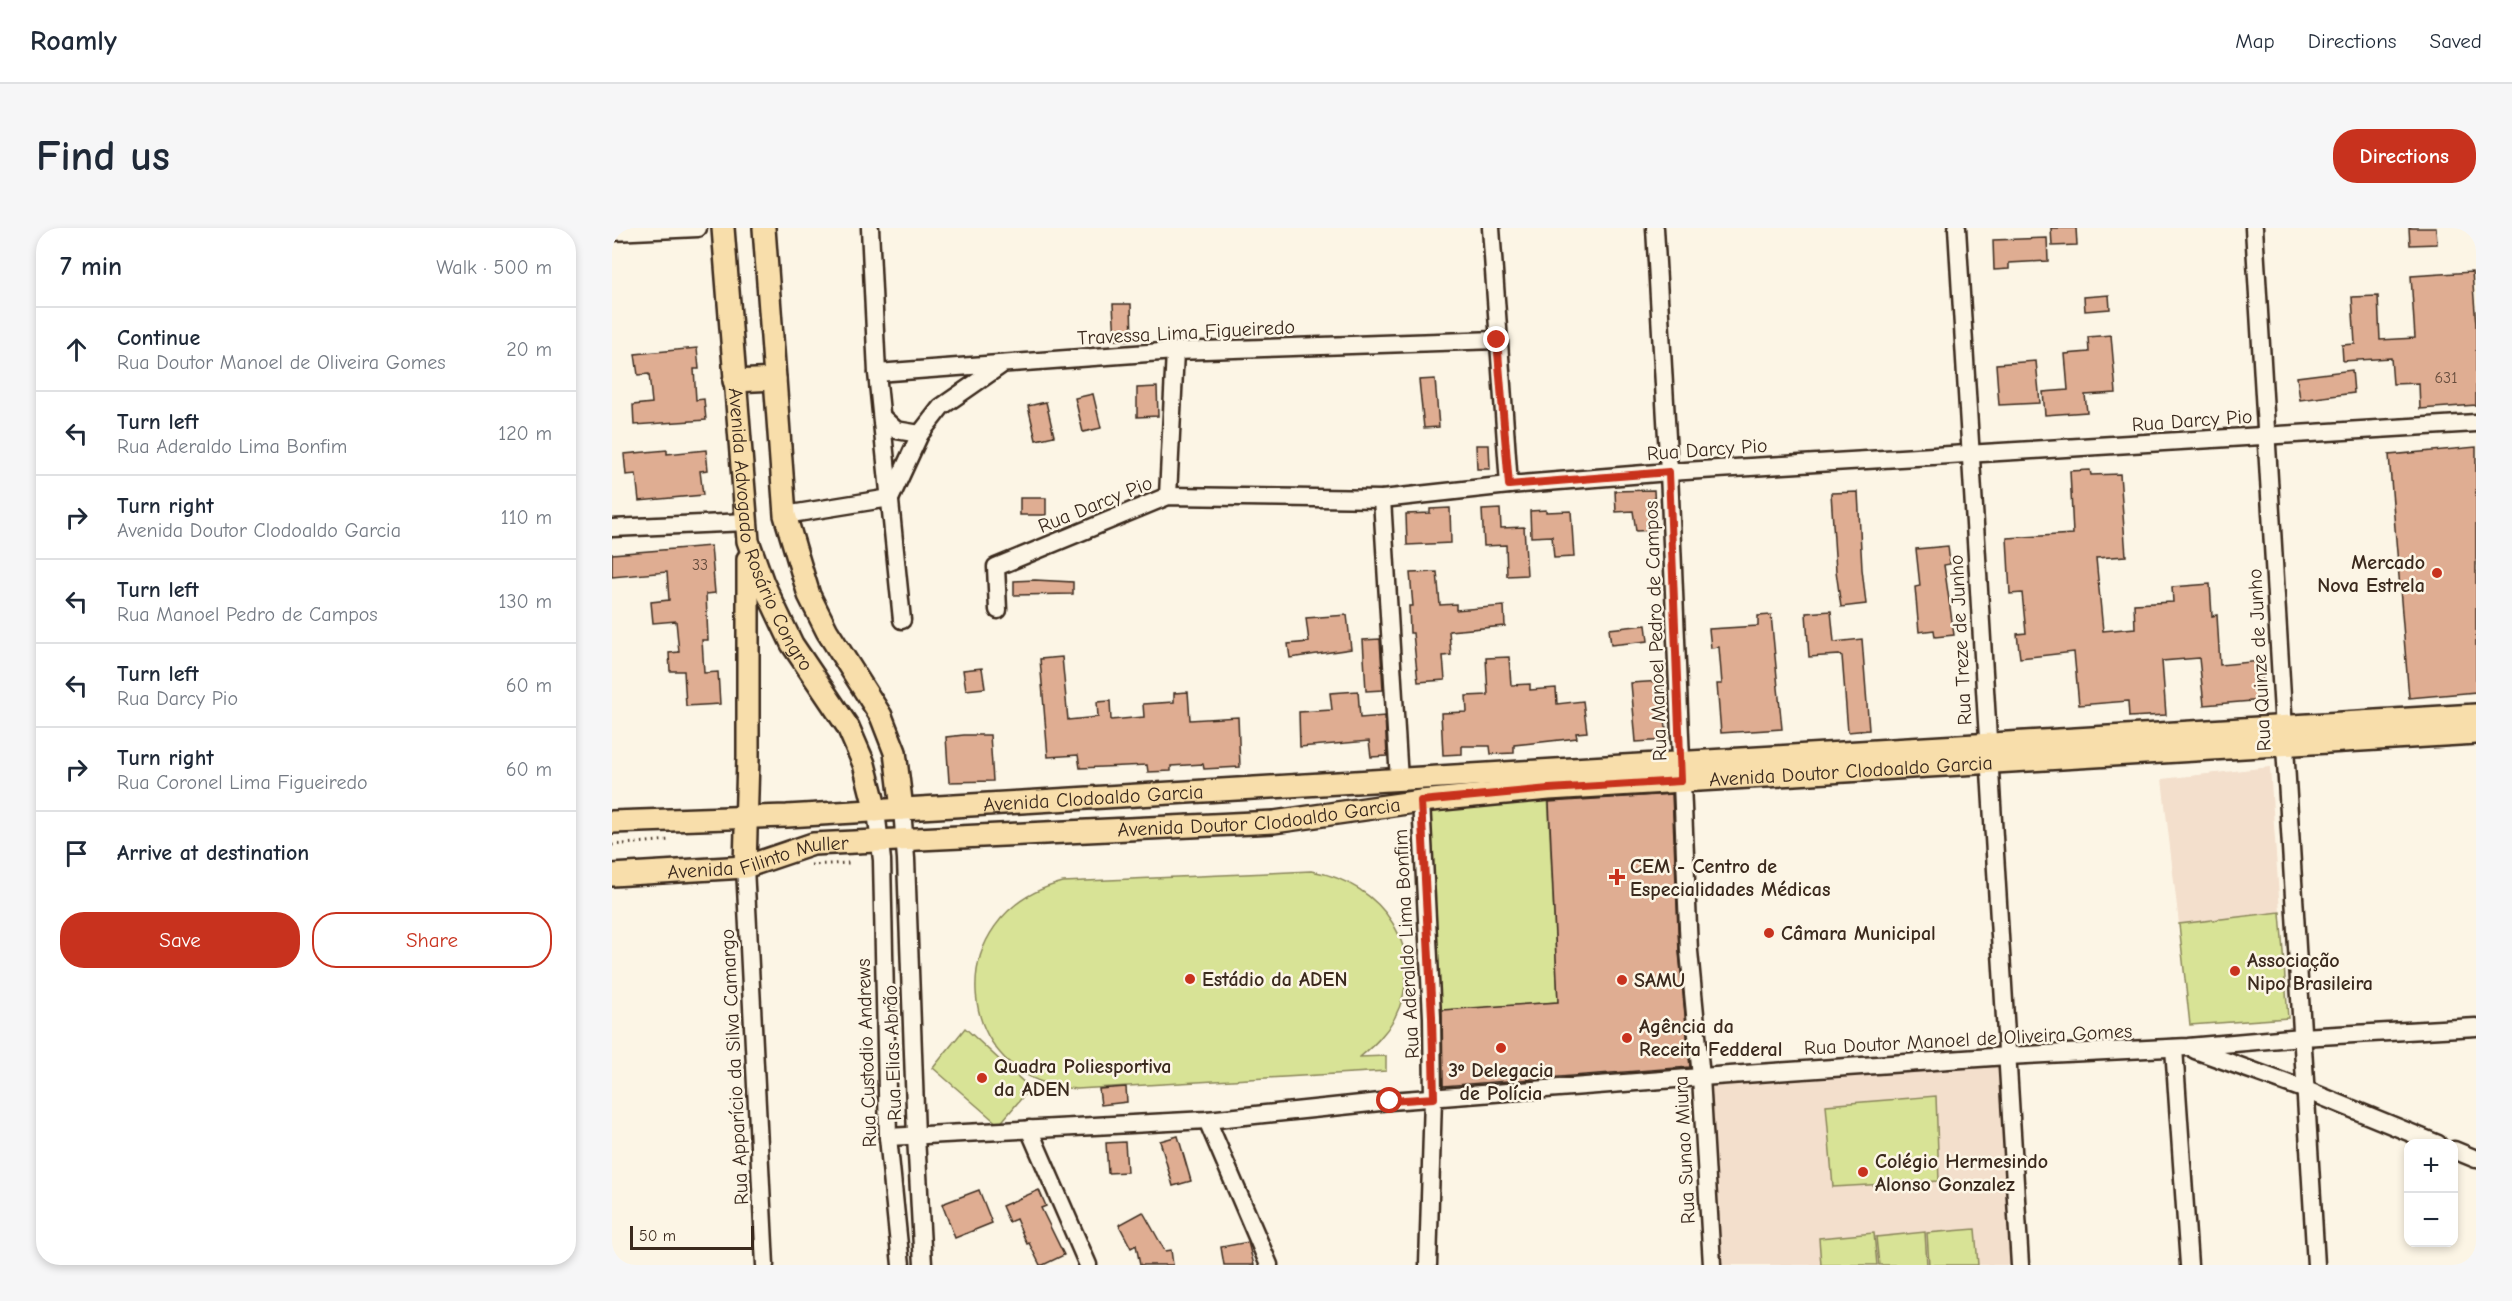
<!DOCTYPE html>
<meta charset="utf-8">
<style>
:root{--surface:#fff;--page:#f6f6f7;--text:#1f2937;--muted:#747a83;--line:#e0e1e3;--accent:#c8321e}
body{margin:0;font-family:"Comic Neue",sans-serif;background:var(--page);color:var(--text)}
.controls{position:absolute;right:18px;bottom:18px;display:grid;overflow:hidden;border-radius:12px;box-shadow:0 3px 9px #0003}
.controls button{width:54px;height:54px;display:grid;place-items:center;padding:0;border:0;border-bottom:2px solid var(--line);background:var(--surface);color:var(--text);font:30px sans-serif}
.scale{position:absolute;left:18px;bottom:15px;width:124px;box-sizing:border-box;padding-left:6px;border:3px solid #3b2a1e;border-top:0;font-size:16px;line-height:21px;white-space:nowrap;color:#3b2a1e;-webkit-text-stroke:4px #fcf5e5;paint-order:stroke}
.stop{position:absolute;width:18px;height:18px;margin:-14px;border:4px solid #c8321e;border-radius:50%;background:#fff}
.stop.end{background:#c8321e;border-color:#fff;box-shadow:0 2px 6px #0008}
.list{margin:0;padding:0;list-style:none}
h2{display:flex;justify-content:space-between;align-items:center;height:78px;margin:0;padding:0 24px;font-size:26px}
h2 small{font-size:20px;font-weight:400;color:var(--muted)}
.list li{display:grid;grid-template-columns:39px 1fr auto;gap:18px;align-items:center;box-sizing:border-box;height:84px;padding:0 24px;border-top:2px solid var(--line)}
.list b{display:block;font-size:22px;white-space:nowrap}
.list p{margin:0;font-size:20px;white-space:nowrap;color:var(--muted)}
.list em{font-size:20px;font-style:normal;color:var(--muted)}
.actions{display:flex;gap:12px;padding:18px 24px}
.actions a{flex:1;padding:14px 0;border:2px solid var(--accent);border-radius:24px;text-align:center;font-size:21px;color:var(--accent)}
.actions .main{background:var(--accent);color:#fff}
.icon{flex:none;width:33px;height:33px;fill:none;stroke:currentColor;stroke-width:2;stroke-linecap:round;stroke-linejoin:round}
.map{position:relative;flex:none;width:1864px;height:1037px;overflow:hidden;border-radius:24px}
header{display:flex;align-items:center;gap:36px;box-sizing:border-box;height:84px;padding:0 30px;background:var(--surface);border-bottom:2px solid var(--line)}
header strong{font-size:28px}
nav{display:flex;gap:33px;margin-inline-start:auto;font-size:21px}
.intro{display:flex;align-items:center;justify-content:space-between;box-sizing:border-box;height:144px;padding:0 36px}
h1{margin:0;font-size:42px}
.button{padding:15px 27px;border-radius:24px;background:var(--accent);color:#fff;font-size:21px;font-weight:700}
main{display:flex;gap:36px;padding:0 36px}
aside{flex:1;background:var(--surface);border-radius:24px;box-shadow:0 3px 9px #0003}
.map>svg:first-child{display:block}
</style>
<header>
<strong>Roamly</strong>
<nav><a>Map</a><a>Directions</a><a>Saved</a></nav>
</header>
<div class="intro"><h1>Find us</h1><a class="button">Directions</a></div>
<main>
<aside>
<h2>7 min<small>Walk · 500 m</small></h2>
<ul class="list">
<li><svg class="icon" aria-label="ahead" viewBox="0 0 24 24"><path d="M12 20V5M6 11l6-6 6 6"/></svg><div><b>Continue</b><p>Rua Doutor Manoel de Oliveira Gomes</p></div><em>20 m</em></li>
<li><svg class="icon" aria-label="left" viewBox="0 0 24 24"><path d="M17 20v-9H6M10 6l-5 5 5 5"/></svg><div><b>Turn left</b><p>Rua Aderaldo Lima Bonfim</p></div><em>120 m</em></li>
<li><svg class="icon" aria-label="right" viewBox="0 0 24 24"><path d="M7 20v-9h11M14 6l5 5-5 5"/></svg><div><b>Turn right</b><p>Avenida Doutor Clodoaldo Garcia</p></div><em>110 m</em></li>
<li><svg class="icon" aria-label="left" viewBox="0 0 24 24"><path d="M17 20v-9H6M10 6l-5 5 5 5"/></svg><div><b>Turn left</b><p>Rua Manoel Pedro de Campos</p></div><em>130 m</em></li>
<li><svg class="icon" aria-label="left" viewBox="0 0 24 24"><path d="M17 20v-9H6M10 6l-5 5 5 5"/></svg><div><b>Turn left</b><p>Rua Darcy Pio</p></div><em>60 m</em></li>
<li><svg class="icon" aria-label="right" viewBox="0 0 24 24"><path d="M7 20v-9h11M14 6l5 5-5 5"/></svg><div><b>Turn right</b><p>Rua Coronel Lima Figueiredo</p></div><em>60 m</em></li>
<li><svg class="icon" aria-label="arrive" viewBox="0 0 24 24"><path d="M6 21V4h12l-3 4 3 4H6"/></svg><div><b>Arrive at destination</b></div></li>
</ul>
<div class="actions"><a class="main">Save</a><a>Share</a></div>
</aside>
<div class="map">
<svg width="1864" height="1037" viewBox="0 0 1864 1037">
<rect width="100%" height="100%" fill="#fcf5e5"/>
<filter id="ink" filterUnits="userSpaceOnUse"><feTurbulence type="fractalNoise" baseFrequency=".0167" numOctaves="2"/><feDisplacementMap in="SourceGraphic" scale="12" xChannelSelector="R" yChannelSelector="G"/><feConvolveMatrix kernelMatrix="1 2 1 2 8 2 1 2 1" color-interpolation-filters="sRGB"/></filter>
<g filter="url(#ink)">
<!-- built -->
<g fill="#f3dfcc">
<path d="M1658,539L1668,684L1567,696L1550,551Z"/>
<path d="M1394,830L1406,1037H1107L1096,852Z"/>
</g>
<!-- green -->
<g fill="#d8e396" stroke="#8a865a" stroke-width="1.5">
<path d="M936,566L946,774L827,783L816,578Z"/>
<path d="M699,643C771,655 818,722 782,791C773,807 761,818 748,829L774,828V843L465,861C341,854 325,686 451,654Z"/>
<path d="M1668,684L1676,790L1578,797L1567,696Z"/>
<path d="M353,800L418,860L387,897L321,840Z"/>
<path d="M1324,868L1327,953L1221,959L1214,877Z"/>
<path d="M1363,1001L1366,1037H1317L1315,1005Z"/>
<path d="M1313,1004L1315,1037H1267L1264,1009Z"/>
<path d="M1262,1005L1265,1037H1209L1207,1010Z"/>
</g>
<!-- building -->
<g fill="#dfad92" stroke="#3b2a1e" stroke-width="1.5">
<path d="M1439,0H1464L1465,17L1440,18Z"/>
<path d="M1797,0H1824L1825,16L1798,17Z"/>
<path d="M1435,10L1436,33L1397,35V41L1382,42L1381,12Z"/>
<path d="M1860,44L1864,97V177L1808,181L1807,155L1781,156L1779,130L1731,133L1730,117L1743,116L1740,69L1766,68L1768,112L1803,110L1799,48Z"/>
<path d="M1497,67L1498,81L1473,83L1472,69Z"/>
<path d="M501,76H519L520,112H503Z"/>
<path d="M1499,107L1504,165L1473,167L1475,184L1433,187L1431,164L1456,162L1453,126L1477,124L1476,109Z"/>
<path d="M85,120L87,141H82L84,172L92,171L94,192L22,197L21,177L40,175L37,146L26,147L23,126Z"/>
<path d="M1424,133L1428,175L1387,177L1384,136Z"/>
<path d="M1740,142L1742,165L1688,172L1685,149Z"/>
<path d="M823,151L827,199L812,200L807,152Z"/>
<path d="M545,159L546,188L525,189V160Z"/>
<path d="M481,166L489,200L471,204L463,170Z"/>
<path d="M434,174L442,208L424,212L416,178Z"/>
<path d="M864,217H877L878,241H865Z"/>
<path d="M1864,219V464L1797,470L1777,227Z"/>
<path d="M55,222V226L94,222L96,242L88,243L91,267L27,273L24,246L14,247L12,226Z"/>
<path d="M1478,242L1479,247L1508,246L1514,328L1484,330L1491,403L1523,400L1522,376L1561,374L1560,359L1598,356L1600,388L1605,387L1608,437L1649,433L1652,472L1592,477L1587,430L1550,433L1554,487L1517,489L1516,473L1467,477L1462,424L1408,430L1405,406L1414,405L1410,365L1398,366L1395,310L1461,306L1458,243Z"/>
<path d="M1042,262L1044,302L1024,303L1021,283L1004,284L1003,263Z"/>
<path d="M1246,264L1250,341L1254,376L1229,379L1224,343L1219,265Z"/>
<rect x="408" y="270" width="26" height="17"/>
<path d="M838,280L839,315L795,317L794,286L818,285V281Z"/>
<path d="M888,281L889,300L912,299L915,347L895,348L894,317L872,318L870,282Z"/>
<path d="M934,282V284L959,283L962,329L942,330L940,308L919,309L918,283Z"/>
<path d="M99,318L103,365L94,366L96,412H90L92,445L106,444L108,476L74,478L72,443H58L57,425L67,424L64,393L41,395L39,374L57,372L55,344L0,349V326Z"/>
<path d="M1336,318L1338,336L1332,337L1342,407L1323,409L1322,402L1307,404L1303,359L1308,358L1304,321Z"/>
<path d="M825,344L828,377L844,376V382L892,378L893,398L837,403L839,427L831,428L833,452L806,454L801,405H798L797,378H801L798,345Z"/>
<path d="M423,352L461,354V366L402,367V353Z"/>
<path d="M1219,383L1222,414L1250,411L1257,502L1236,504L1230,428L1227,427L1197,429L1194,385Z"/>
<path d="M735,387L739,421L678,430L676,416L697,414L694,390Z"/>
<path d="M1159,387L1170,501L1109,505L1105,456H1110L1107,419L1099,420L1097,401L1146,398V388Z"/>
<path d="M1034,397L1036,413L999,417L997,401Z"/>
<path d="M768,411L771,462L754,463L751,412Z"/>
<path d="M450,429L456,492L486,489L485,474L498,473L499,492L532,489L531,476L562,474V465L576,464L578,492L626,489L628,539L592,541L591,536L559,538V543L536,544L535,537L468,540L466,527L436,529L428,431Z"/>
<path d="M897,429L899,457L918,456V462L944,460L945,476L971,473L975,504L964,505L965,510L902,517V525L879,526L878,518H850V526L831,527L829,485L855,484L854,468L876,467L874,430Z"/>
<path d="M370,440L373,460L354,462L351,442Z"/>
<path d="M1050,453L1055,512L1024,514L1019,455Z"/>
<path d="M746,463L748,490L773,488L775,528L759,529L757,513L688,519L687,484L720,482L718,465Z"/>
<path d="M352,507H378L381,553L337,554L334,509Z"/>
<path d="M1060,566L1067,724L1078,839L831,858L830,782L946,774L937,574Z"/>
<path d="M514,859L515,874L489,877L487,861Z"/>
<path d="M566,908L579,953L561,958L548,913Z"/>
<path d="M513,914L515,944L496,945L494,915Z"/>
<path d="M367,962L380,995L343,1010L330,976Z"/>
<path d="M427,962L434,978L429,980L452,1027L431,1037H428L417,1015L415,1016L404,991L397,994L390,978Z"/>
<path d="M531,984L553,1023L559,1022L561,1037H528L524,1017L519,1020L507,997Z"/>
<path d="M636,1014L642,1037H612L609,1019Z"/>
</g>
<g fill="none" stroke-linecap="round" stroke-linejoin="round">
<!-- minor casing -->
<g stroke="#3b2a1e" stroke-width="21">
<g id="minor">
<path d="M258,0L265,145L290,392"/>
<path d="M879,0L897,257"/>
<path d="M1043,0L1057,244L1077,723L1089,849L1100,1037"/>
<path d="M1345,0L1408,1037"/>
<path d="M1642,0L1704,1037"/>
<path d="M0,4L86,0"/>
<path d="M265,145L563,123L885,112"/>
<path d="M270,189L284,202L308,206"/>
<path d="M556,268L563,123"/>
<path d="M279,269L308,206L329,179L388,138"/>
<path d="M770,271L787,552"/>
<path d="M173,287L278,270"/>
<path d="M0,300L135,294"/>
<path d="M386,382L384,339L556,268L770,271L897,257L1057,244L1864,195"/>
<path d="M809,573L820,789L821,870L816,1037"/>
<path d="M290,581L294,631L304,908L311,1037"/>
<path d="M264,583L270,632L276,909L289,1037"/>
<path d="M133,639L153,1037"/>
<path d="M1562,820L1577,1037"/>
<path d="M1583,822L1694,862L1826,916"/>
<path d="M595,892L657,1037"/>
<path d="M417,901L476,1037"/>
<path d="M276,909L595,892L778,873L1089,849L1395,828L1576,819L1690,809L1864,799"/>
<path d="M1842,922L1864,931"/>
</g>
</g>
<!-- major casing -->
<g stroke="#3b2a1e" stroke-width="26">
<g id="major">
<path id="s1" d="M111,0L136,313L151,355L180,416L236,499L252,536L264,583"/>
<path d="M152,0L173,287L197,367L215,403L269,488L283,524L290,581"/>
<path d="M122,153L163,151"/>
<path id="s2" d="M0,594L175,588L1864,487"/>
<path d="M133,639L136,529V331"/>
<path id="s3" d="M0,647L133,639L201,616L662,594L809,573L937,561L1864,505"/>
</g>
</g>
<!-- path -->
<g stroke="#3b2a1e" stroke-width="3" stroke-dasharray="1.5 4.5" stroke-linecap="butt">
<path d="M0,617L58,612"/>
<path d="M199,637L237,635"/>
</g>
<!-- minor -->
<use href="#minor" stroke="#fcf5e5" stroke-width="16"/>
<!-- major -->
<use href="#major" stroke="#f8deab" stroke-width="21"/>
</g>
</g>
<g fill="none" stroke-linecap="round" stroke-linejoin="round" filter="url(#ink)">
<!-- route -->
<path stroke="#c8321e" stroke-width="8" d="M778,873L822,870L820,789L809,573L937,561L1069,553L1057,244L897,257L885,112"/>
</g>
<!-- markers -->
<g fill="#c8321e" stroke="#fcf5e5" stroke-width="2">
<circle cx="1825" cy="345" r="6"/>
<path d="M1002 640h6v6h6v6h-6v6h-6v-6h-6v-6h6z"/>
<circle cx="1157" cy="705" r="6"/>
<circle cx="1623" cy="743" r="6"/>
<circle cx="578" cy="751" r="6"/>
<circle cx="1010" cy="752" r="6"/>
<circle cx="1015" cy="810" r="6"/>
<circle cx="889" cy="820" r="6"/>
<circle cx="370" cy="850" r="6"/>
<circle cx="1251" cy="944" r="6"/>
</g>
<g text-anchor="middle" stroke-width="5" stroke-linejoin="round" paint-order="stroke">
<!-- number labels -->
<g font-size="16" fill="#644b3b">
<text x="1834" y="155">631</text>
<text x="88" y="342">33</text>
</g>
<!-- street labels -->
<g font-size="20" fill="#3b2a1e" stroke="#fcf5e5">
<text transform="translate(574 104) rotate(-3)" y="7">Travessa Lima Figueiredo</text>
<text transform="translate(1580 192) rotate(-4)" y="7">Rua Darcy Pio</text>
<text transform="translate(1095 221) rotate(-4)" y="7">Rua Darcy Pio</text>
<text transform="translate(483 276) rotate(-22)" y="7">Rua Darcy Pio</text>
<text dy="7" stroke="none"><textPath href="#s1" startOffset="308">Avenida Advogado Rosário Congro</textPath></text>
<text transform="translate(1043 403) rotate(-92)" y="7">Rua Manoel Pedro de Campos</text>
<text transform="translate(1348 412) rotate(-93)" y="7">Rua Treze de Junho</text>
<text transform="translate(1647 432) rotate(-93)" y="7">Rua Quinze de Junho</text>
<text dy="7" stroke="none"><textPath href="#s3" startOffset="1246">Avenida Doutor Clodoaldo Garcia</textPath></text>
<text dy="7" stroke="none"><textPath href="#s2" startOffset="482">Avenida Clodoaldo Garcia</textPath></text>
<text dy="7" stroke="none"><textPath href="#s3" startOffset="652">Avenida Doutor Clodoaldo Garcia</textPath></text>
<text dy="7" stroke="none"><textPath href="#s3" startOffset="148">Avenida Filinto Muller</textPath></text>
<text transform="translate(794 716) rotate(-93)" y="7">Rua Aderaldo Lima Bonfim</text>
<text transform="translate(1356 811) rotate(-3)" y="7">Rua Doutor Manoel de Oliveira Gomes</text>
<text transform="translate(254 825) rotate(-92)" y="7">Rua Custodio Andrews</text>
<text transform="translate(280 825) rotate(-92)" y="7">Rua Elias Abrão</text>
<text transform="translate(122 839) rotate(-93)" y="7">Rua Apparício da Silva Camargo</text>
<text transform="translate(1072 922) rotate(-93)" y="7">Rua Sunao Miura</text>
</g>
<!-- poi labels -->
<g font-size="20" font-weight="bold" fill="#3b2a1e" stroke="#fcf5e5" text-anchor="start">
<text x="1813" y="341" text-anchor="end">Mercado<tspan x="1813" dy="23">Nova Estrela</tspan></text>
<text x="1018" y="645">CEM - Centro de<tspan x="1018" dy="23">Especialidades Médicas</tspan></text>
<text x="1169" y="712">Câmara Municipal</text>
<text x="1635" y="739">Associação<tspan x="1635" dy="23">Nipo Brasileira</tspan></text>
<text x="590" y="758">Estádio da ADEN</text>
<text x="1022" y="759">SAMU</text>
<text x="1027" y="805">Agência da<tspan x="1027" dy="23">Receita Fedderal</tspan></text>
<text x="382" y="845">Quadra Poliesportiva<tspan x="382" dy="23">da ADEN</tspan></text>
<text x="889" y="849" text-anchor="middle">3º Delegacia<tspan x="889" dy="23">de Polícia</tspan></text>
<text x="1263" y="940">Colégio Hermesindo<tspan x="1263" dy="23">Alonso Gonzalez</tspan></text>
</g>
</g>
</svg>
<div class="controls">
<button>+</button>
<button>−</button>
</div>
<div class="scale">50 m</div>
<div class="stop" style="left:778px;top:873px"></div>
<div class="stop end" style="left:885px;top:112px"></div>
</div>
</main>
